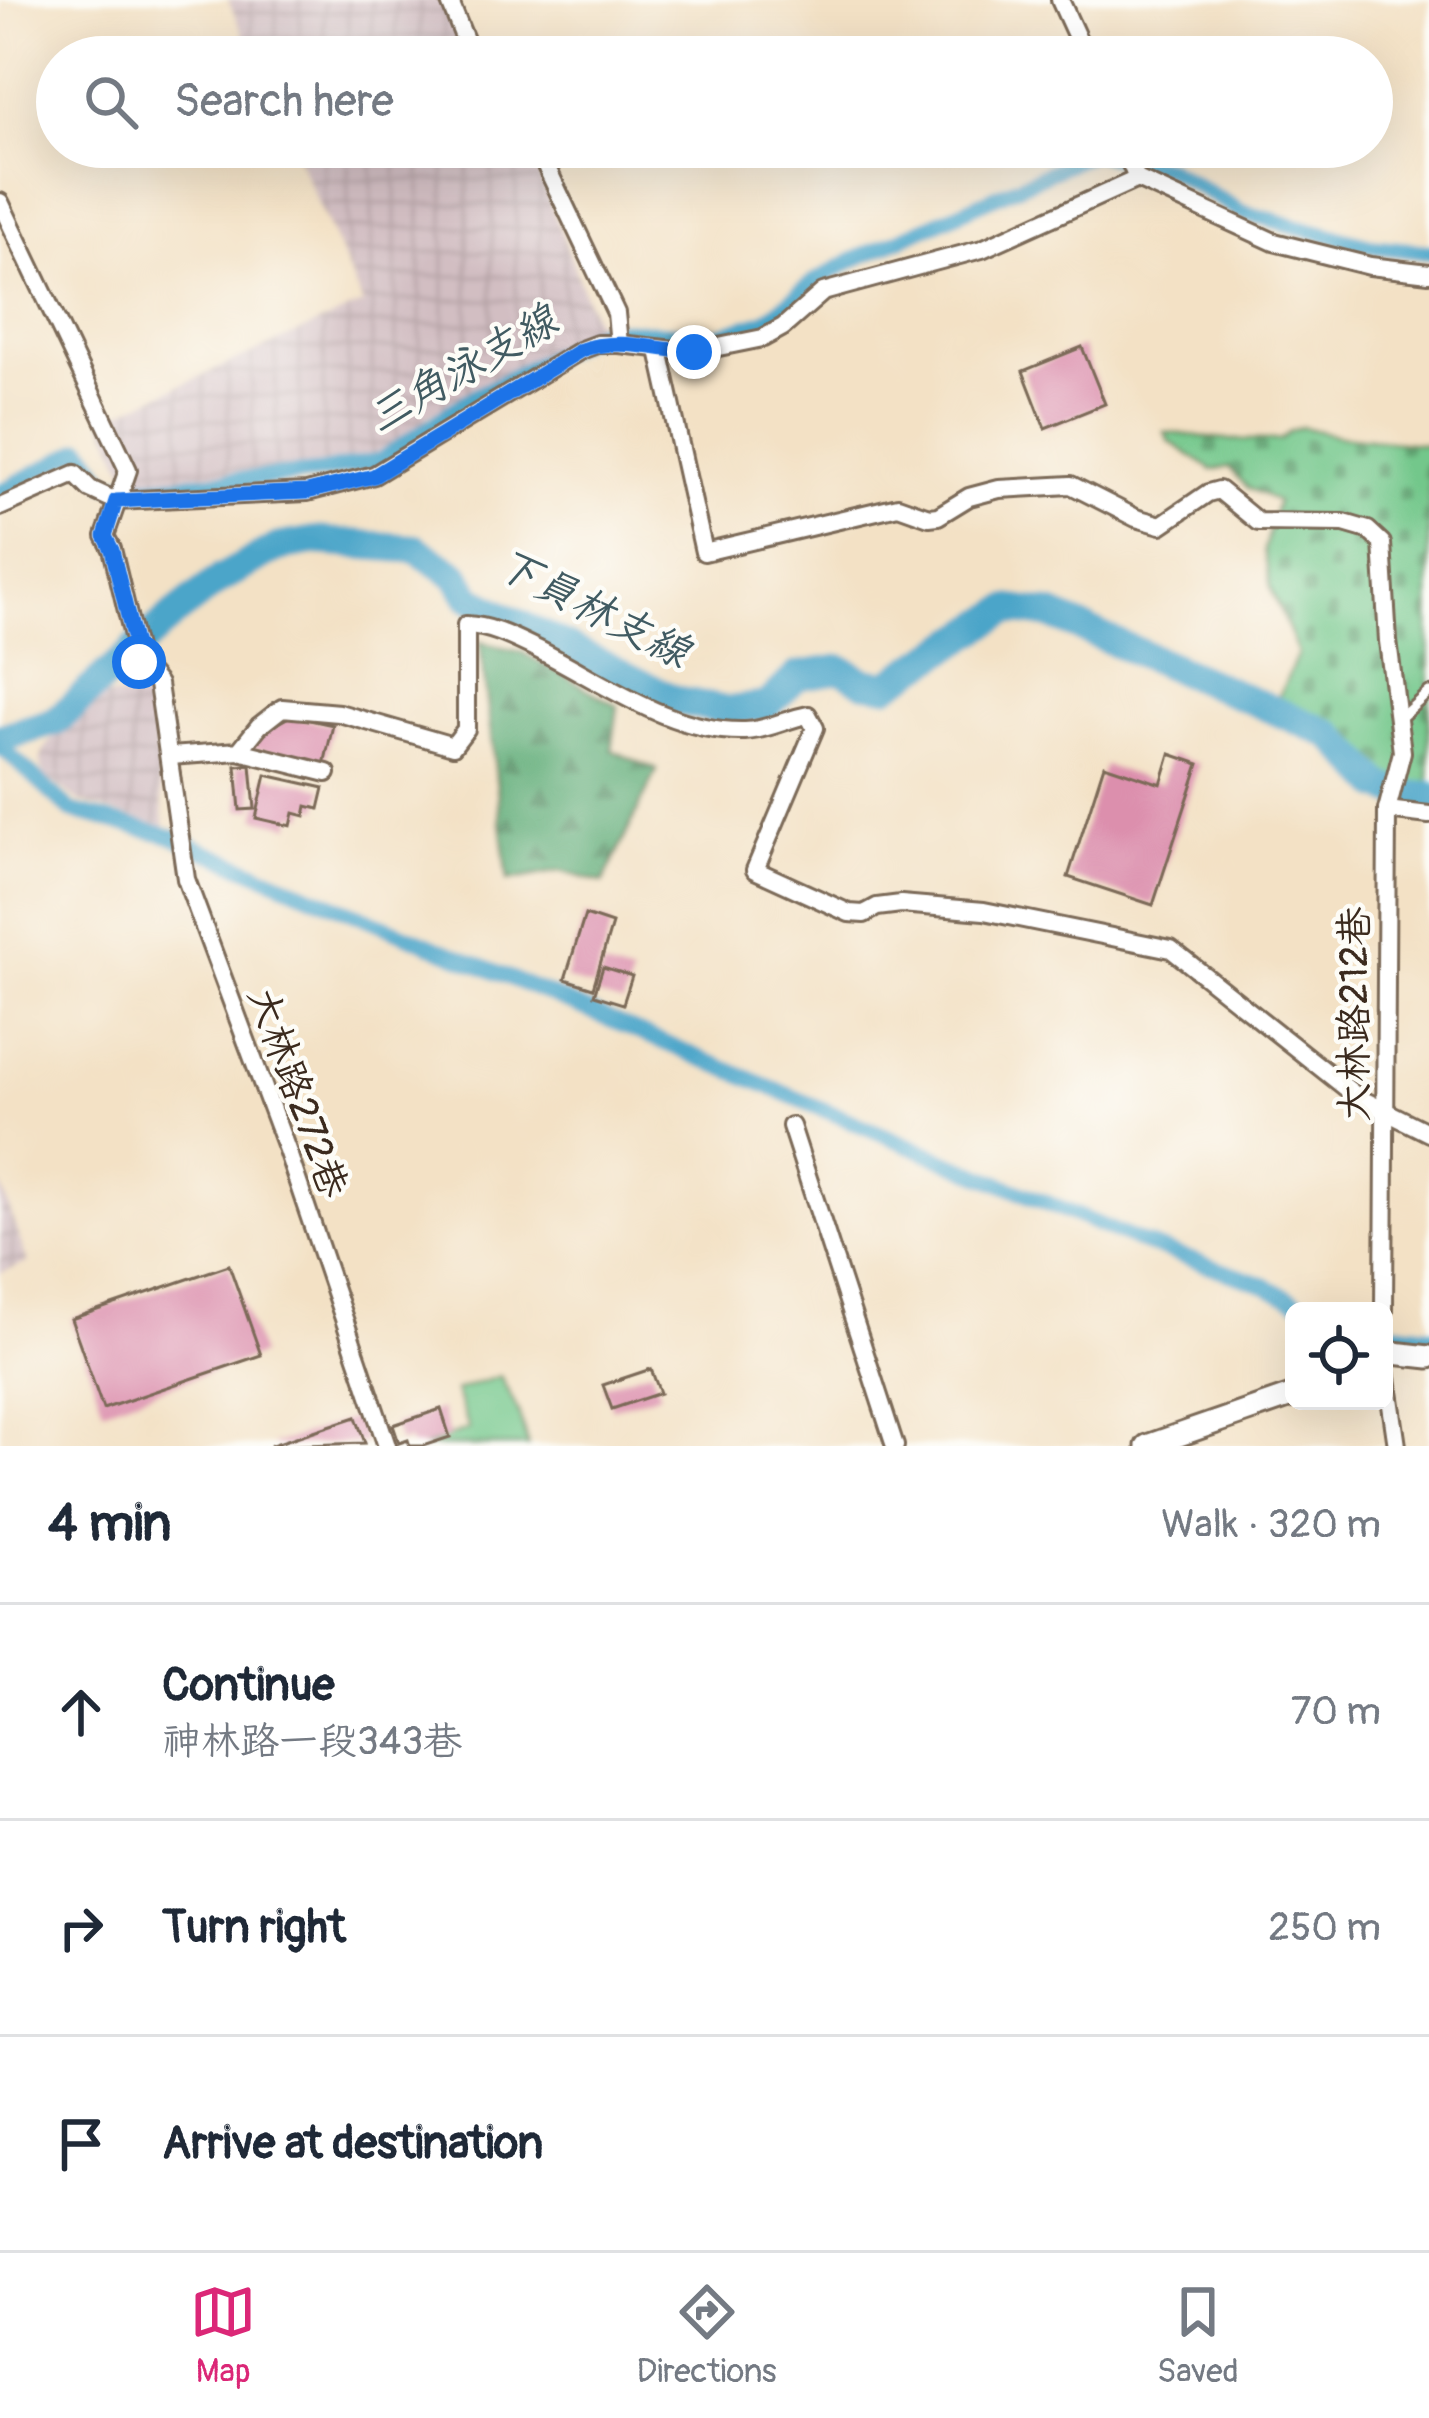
<!DOCTYPE html>
<meta charset="utf-8">
<style>
:root{--surface:#fff;--page:#f6f6f7;--text:#1f2937;--muted:#747a83;--line:#e0e1e3;--accent:#db2777}
body{margin:0;font-family:Pangolin,"LXGW WenKai TC",sans-serif;background:var(--page);color:var(--text)}
.controls{position:absolute;right:36px;bottom:36px;display:grid;overflow:hidden;border-radius:18px;box-shadow:0 12px 48px #0002}
.controls button{width:108px;height:108px;display:grid;place-items:center;padding:0;border:0;border-bottom:3px solid var(--line);background:var(--surface);color:var(--text);font:60px sans-serif}
.stop{position:absolute;width:36px;height:36px;margin:-27px;border:9px solid #1a73e8;border-radius:50%;background:#fff}
.stop.end{background:#1a73e8;border-color:#fff;box-shadow:0 3px 12px #0008}
.list{margin:0;padding:0;list-style:none}
h2{display:flex;justify-content:space-between;align-items:center;height:156px;margin:0;padding:0 48px;font-size:51px}
h2 small{font-size:39px;font-weight:400;color:var(--muted)}
.list li{display:grid;grid-template-columns:78px 1fr auto;gap:36px;align-items:center;box-sizing:border-box;height:216px;padding:0 48px;border-top:3px solid var(--line)}
.list b{display:block;font-size:45px;white-space:nowrap}
.list p{margin:0;font-size:39px;white-space:nowrap;color:var(--muted)}
.list em{font-size:39px;font-style:normal;color:var(--muted)}
.icon{flex:none;width:66px;height:66px;fill:none;stroke:currentColor;stroke-width:2;stroke-linecap:round;stroke-linejoin:round}
.map{position:relative;flex:none;width:1429px;height:1446px;overflow:hidden}
.search{position:absolute;background:var(--surface);box-shadow:0 12px 48px #0002;left:36px;right:36px;top:36px;height:132px;display:flex;align-items:center;gap:30px;box-sizing:border-box;padding:0 42px;border-radius:66px;color:var(--muted);font-size:45px}
.sheet{height:804px;background:var(--surface)}
nav{display:flex;justify-content:space-around;align-items:center;box-sizing:border-box;height:168px;border-top:3px solid var(--line);background:var(--surface);font-size:33px;color:var(--muted)}
nav a{display:grid;justify-items:center;gap:6px}
nav .on{color:var(--accent)}
.map>svg:first-child{display:block}
</style>
<div class="map">
<svg width="1429" height="1446" viewBox="0 0 1429 1446">
<defs>
<pattern id="industrial-grid" width="8" height="8" patternUnits="userSpaceOnUse" patternTransform="scale(3)"><rect width="8" height="8" fill="#d2bec2"/><path d="M0 4h8M4 0v8" fill="none" stroke="#b5a3a6"/></pattern>
<pattern id="forest-firs" width="22" height="20" patternUnits="userSpaceOnUse" patternTransform="scale(3)"><rect width="22" height="20" fill="#5eac77"/><path d="M5 1l3.5 6h-7zM16 11l3.5 6h-7z" fill="#4f8c61"/></pattern>
<pattern id="cemetery-stones" width="16" height="16" patternUnits="userSpaceOnUse" patternTransform="scale(3)"><rect width="16" height="16" fill="#73c78b"/><path d="M2 7V4a2 2 0 0 1 4 0v3zM10 15v-3a2 2 0 0 1 4 0v3z" fill="#60a271"/></pattern>
</defs>
<rect width="100%" height="100%" fill="#fdfcf7"/>
<filter id="ink" filterUnits="userSpaceOnUse"><feTurbulence type="fractalNoise" baseFrequency=".00833" numOctaves="2"/><feDisplacementMap in="SourceGraphic" scale="24" xChannelSelector="R" yChannelSelector="G"/><feConvolveMatrix kernelMatrix="1 2 1 2 8 2 1 2 1" color-interpolation-filters="sRGB"/></filter>
<filter id="wash" filterUnits="userSpaceOnUse"><feTurbulence type="fractalNoise" baseFrequency=".004" numOctaves="4" result="noise"/><feDisplacementMap in="SourceGraphic" scale="48" xChannelSelector="R" yChannelSelector="G"/><feGaussianBlur stdDeviation="2.7" result="paint"/><feColorMatrix in="noise" values="0 0 0 0 0 0 0 0 0 0 0 0 0 0 0 0 0 1.4 0 .05"/><feComposite in="paint" operator="in"/></filter>
<g filter="url(#wash)">
<rect width="100%" height="100%" fill="#f3e1c5"/>
<!-- industrial -->
<g fill="url(#industrial-grid)">
<path d="M228,0H449L471,57H253Z"/>
<path d="M293,147H529L597,327L428,416L422,428L357,465L134,489L102,420L363,304Z"/>
<path d="M96,696L151,698L165,828L80,802L44,776L40,762L43,752L59,729Z"/>
<path d="M0,1181L28,1263L0,1273Z"/>
</g>
<!-- forest -->
<path fill="url(#forest-firs)" stroke="#4c6b4a" stroke-width="3" d="M480,642L521,652L618,706L612,750L657,770L603,883L560,871L508,881Z"/>
<!-- cemetery -->
<path fill="url(#cemetery-stones)" stroke="#577854" stroke-width="3" d="M1302,427L1339,436L1429,445V787C1388,786 1368,756 1338,733C1320,719 1298,709 1278,698L1298,654L1271,588L1264,550L1277,501L1248,488L1229,467L1212,470L1169,441L1165,432L1230,440H1280L1290,431Z"/>
<!-- garden -->
<path fill="#73c78b" stroke="#577854" stroke-width="3" d="M500,1376L518,1411L528,1446H423L469,1429L455,1391Z"/>
<g fill="none" stroke-linecap="round" stroke-linejoin="round">
<!-- canal -->
<g stroke="#4ba5c9" stroke-width="16">
<path d="M0,491L83,448L107,483L152,487L317,473L381,460L467,401L605,328L714,336L765,321L812,283L849,262L1092,153L1165,167L1242,212L1371,246L1429,252"/>
<path d="M0,746L71,811L170,836L1140,1242L1262,1284L1316,1311"/>
<path d="M1384,1330L1429,1335"/>
</g>
<!-- river -->
<path stroke="#4ba5c9" stroke-width="30" d="M0,738L56,721L170,618L220,579L279,547L315,541L416,549L457,576L469,597L499,614L675,700L727,711L767,706L797,676L841,669L865,682L887,685L1009,609L1051,615L1332,735L1381,786L1408,796H1429"/>
</g>
<g id="blocks">
<!-- building -->
<g fill="#dc8fad">
<path d="M1082,347L1105,404L1045,428L1023,371Z"/>
<path d="M291,716L333,725L324,765L248,747L267,729Z"/>
<path d="M1170,754L1199,764L1153,905L1068,877L1104,765L1161,784Z"/>
<path d="M251,765L255,809L240,810L236,766Z"/>
<path d="M266,775L324,788L319,809L307,806L305,816L294,813L291,826L256,818Z"/>
<path d="M585,915L612,924L593,988L565,979Z"/>
<path d="M603,967L632,976L623,1004L594,995Z"/>
<path d="M229,1265L261,1355L103,1409L71,1319Z"/>
<path d="M651,1369L660,1393L612,1409L603,1385Z"/>
<path d="M441,1409L450,1437L423,1446H410L408,1440L399,1443L393,1425Z"/>
<path d="M356,1417L365,1443L273,1446L272,1445Z"/>
</g>
</g>
</g>
<g filter="url(#ink)">
<use href="#blocks" fill-opacity="0" stroke="#7b6a58" stroke-width="3"/>
<g fill="none" stroke-linecap="round" stroke-linejoin="round">
<!-- service casing -->
<g stroke="#7b6a58" stroke-width="15">
<path id="service" d="M1399,719L1429,692"/>
</g>
<!-- minor casing -->
<g stroke="#7b6a58" stroke-width="22">
<g id="minor">
<path d="M449,0L472,57"/>
<path d="M1060,0L1086,57"/>
<path d="M537,147L616,313L619,344"/>
<path d="M1124,147L1137,179L1274,242L1370,266L1429,273"/>
<path d="M0,202L128,470L105,536L112,549L139,661L158,684L186,879L287,1150L387,1446"/>
<path d="M659,350L704,552L898,506L929,517L938,516L969,497L999,489L1071,485L1136,518L1161,525L1208,493L1219,490L1258,522L1344,523L1368,530L1382,543L1388,641L1402,752L1387,810L1384,1311"/>
<path d="M0,507L75,474L90,489L116,501L307,492L374,475L581,350L597,344H619L694,352L763,338L783,327L823,292L982,249L1137,179"/>
<path d="M239,751L327,773"/>
<path d="M170,756L239,751L259,726L282,708L339,713L453,746L466,729V625C492,626 514,638 537,649C602,681 669,733 745,731C768,730 786,719 808,715L815,728L755,870L849,913L864,914L877,907L901,904L984,911L1171,949L1359,1098L1429,1133"/>
<path d="M1387,810L1429,815"/>
<path d="M791,1126L895,1446"/>
<path d="M1384,1357L1397,1446"/>
</g>
</g>
<!-- tertiary casing -->
<g stroke="#7b6a58" stroke-width="27">
<g id="tertiary">
<path d="M1384,1352L1429,1357"/>
<path d="M1147,1446L1294,1395"/>
</g>
</g>
<!-- service -->
<use href="#service" stroke="#fff" stroke-width="9"/>
<!-- minor -->
<use href="#minor" stroke="#fff" stroke-width="16"/>
<!-- tertiary -->
<use href="#tertiary" stroke="#fff" stroke-width="21"/>
</g>
</g>
<g fill="none" stroke-linecap="round" stroke-linejoin="round" filter="url(#ink)">
<!-- route -->
<path stroke="#1a73e8" stroke-width="15" d="M139,662L112,550L105,536L116,501L307,492L374,476L581,350C617,337 657,350 694,352"/>
</g>
<g text-anchor="middle" stroke-width="9" stroke-linejoin="round" paint-order="stroke">
<!-- street labels -->
<g font-size="39" fill="#3b2a1e" stroke="#fdfcf7">
<text transform="translate(1353 1014) rotate(-90)" y="14">大林路212巷</text>
<text transform="translate(299 1092) rotate(70)" y="14">大林路272巷</text>
</g>
<!-- water labels -->
<g font-size="42" font-style="italic" fill="#415b62" stroke="#fdfcf7">
<text transform="translate(462 368) rotate(-30)" y="15">三角泳支線</text>
<text transform="translate(594 607) rotate(27)" y="15">下員林支線</text>
</g>
</g>
</svg>
<div class="controls">
<button><svg class="icon" aria-label="locate" viewBox="0 0 24 24"><circle cx="12" cy="12" r="6"/><path d="M12 2v4M12 18v4M2 12h4M18 12h4"/></svg></button>
</div>
<div class="stop" style="left:139px;top:662px"></div>
<div class="stop end" style="left:694px;top:352px"></div>
<div class="search"><svg class="icon" aria-label="search" viewBox="0 0 24 24"><circle cx="10" cy="10" r="6"/><path d="M15 15l6 6"/></svg>Search here</div>
</div>
<section class="sheet">
<h2>4 min<small>Walk · 320 m</small></h2>
<ul class="list">
<li><svg class="icon" aria-label="ahead" viewBox="0 0 24 24"><path d="M12 20V5M6 11l6-6 6 6"/></svg><div><b>Continue</b><p>神林路一段343巷</p></div><em>70 m</em></li>
<li><svg class="icon" aria-label="right" viewBox="0 0 24 24"><path d="M7 20v-9h11M14 6l5 5-5 5"/></svg><div><b>Turn right</b></div><em>250 m</em></li>
<li><svg class="icon" aria-label="arrive" viewBox="0 0 24 24"><path d="M6 21V4h12l-3 4 3 4H6"/></svg><div><b>Arrive at destination</b></div></li>
</ul>
</section>
<nav>
<a class="on"><svg class="icon" aria-label="map" viewBox="0 0 24 24"><path d="M3 6l6-2 6 2 6-2v14l-6 2-6-2-6 2zM9 4v14M15 6v14"/></svg>Map</a>
<a><svg class="icon" aria-label="directions" viewBox="0 0 24 24"><path d="M12 3l9 9-9 9-9-9zM9 14v-3h6M13 9l2 2-2 2"/></svg>Directions</a>
<a><svg class="icon" aria-label="saved" viewBox="0 0 24 24"><path d="M7 4h10v16l-5-4-5 4z"/></svg>Saved</a>
</nav>
